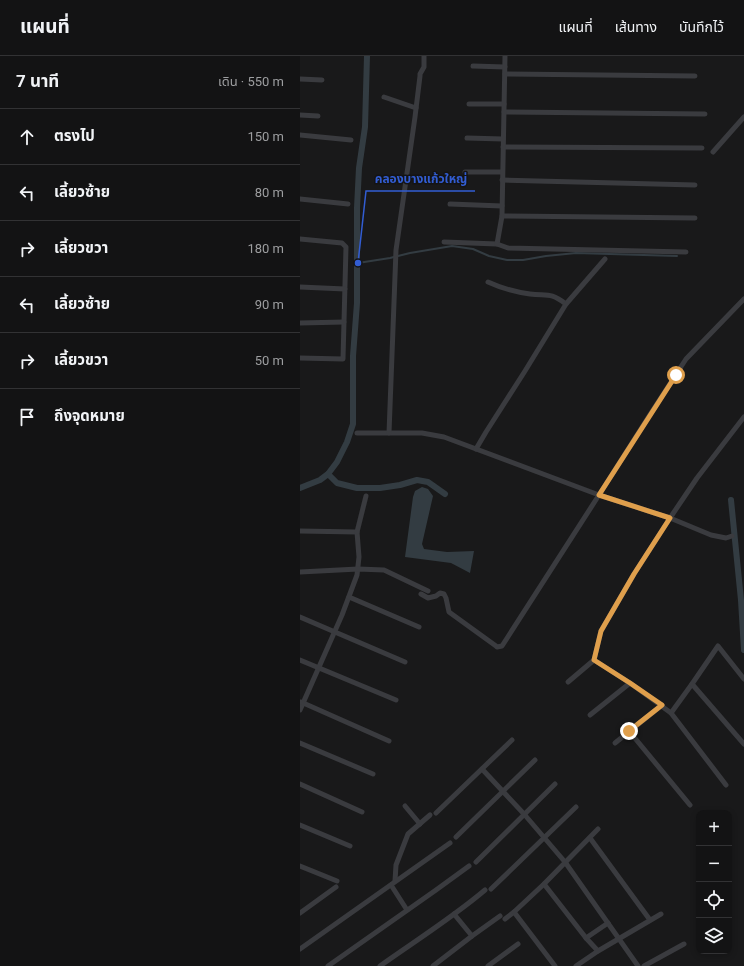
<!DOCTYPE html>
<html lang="th">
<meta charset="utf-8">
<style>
:root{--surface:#131314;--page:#1c1c1d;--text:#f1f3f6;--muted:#9d9ea0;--line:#323234}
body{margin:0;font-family:Roboto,"Noto Sans Thai",sans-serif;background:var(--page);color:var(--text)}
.controls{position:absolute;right:12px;bottom:12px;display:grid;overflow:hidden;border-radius:8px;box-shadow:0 2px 6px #0003}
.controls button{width:36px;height:36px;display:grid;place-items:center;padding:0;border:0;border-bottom:1px solid var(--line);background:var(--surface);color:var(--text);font:20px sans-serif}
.stop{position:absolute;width:12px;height:12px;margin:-9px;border:3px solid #df9f4c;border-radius:50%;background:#fff}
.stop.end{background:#df9f4c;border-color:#fff;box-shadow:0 1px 4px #0008}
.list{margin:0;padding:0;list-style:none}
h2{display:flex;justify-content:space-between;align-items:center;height:52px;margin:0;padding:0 16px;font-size:17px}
h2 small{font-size:13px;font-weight:400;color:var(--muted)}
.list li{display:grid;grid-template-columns:26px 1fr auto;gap:12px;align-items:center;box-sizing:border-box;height:56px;padding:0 16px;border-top:1px solid var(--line)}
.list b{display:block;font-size:15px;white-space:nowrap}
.list em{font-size:13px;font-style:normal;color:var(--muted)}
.icon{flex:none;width:22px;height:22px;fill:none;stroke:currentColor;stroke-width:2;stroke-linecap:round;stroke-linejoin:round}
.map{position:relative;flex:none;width:444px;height:910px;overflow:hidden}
header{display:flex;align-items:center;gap:24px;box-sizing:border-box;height:56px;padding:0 20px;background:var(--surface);border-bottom:1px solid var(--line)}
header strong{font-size:19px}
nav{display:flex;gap:22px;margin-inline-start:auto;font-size:14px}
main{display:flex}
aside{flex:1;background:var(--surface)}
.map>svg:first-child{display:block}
</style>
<header>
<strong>แผนที่</strong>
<nav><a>แผนที่</a><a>เส้นทาง</a><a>บันทึกไว้</a></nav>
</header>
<main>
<aside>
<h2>7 นาที<small>เดิน · 550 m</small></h2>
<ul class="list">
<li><svg class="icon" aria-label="ahead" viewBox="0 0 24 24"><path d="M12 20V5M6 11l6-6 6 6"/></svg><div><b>ตรงไป</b></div><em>150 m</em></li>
<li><svg class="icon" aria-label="left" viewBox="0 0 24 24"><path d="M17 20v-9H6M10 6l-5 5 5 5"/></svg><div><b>เลี้ยวซ้าย</b></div><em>80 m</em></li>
<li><svg class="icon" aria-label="right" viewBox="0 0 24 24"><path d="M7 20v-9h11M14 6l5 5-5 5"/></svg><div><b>เลี้ยวขวา</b></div><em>180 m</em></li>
<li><svg class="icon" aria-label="left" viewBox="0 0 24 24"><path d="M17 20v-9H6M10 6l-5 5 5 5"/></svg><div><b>เลี้ยวซ้าย</b></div><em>90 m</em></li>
<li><svg class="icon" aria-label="right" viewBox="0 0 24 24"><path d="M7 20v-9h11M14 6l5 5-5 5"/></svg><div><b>เลี้ยวขวา</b></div><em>50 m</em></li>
<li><svg class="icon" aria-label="arrive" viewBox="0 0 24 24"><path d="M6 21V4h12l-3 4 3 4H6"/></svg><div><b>ถึงจุดหมาย</b></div></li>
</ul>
</aside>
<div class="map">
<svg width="444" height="910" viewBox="0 0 444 910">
<rect width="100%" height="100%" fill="#19191a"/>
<!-- water -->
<path fill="#333c42" d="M122,431L128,433L133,440L122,488L124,493L147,496L174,495L170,517L151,507L105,501L113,441L115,435Z"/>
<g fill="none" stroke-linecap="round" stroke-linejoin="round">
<!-- stream -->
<path stroke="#333c42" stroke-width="2" d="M58,207L90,202L110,197L152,190L173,193L189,200L207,204H223L246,200L276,197L377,200"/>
<!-- canal -->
<g stroke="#333c42" stroke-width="6">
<path d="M28,418L37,427L57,432H80L100,429L117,424L128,426L145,438"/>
<path d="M0,432L20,424L28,418L37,406L47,386L53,368V300L57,247V152L59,112L65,71L67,0"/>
<path d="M431,444L441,544L444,594"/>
</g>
<!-- minor -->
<g stroke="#3a3b3f" stroke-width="5">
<path d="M173,10L205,11"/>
<path d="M205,18L395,20"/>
<path d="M0,23L22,24"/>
<path d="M84,41L116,52"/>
<path d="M169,48H204"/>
<path d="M204,56L405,58"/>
<path d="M0,59L18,60"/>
<path d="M0,79L51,84"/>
<path d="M167,82L203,83"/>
<path d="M203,91L402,92"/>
<path d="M413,96L444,61"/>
<path d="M165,116H202"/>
<path d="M202,124L395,129"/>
<path d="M0,143L48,148"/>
<path d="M150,148L202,150"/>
<path d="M202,160L395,162"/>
<path d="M0,183L42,187L46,191L43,303L0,302"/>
<path d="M144,186L197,188L202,160L205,0"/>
<path d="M197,188L208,192L386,196"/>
<path d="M188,226C201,232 215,236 230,238C248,240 250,236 266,248"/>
<path d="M0,231L45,233"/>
<path d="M0,267L44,266"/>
<path d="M444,361L397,422L370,462L334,518L301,575L294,604L330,627L371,657L392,628L418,590L444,623"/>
<path d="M57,377H122L144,381L299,439L370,462L411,479L426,482L432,480"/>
<path d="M89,377L96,194L115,61L120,20V18L124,11V0"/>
<path d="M176,393L186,376L225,315L266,248L305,203"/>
<path d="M0,475L57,476L59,501L57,519L42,559L0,654"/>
<path d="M57,476L66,440"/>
<path d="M0,516L58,513L84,514L128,535"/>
<path d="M121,538L128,542L136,540L140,537L144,538L146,542L149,556L196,590L197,591L202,590L299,439L349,360L386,303L444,243"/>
<path d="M49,541L119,571"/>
<path d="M0,561L105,606"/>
<path d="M0,604L96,644"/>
<path d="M268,626L294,604"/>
<path d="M392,628L444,688"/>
<path d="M1,646L89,685"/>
<path d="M371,657L426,729"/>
<path d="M290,659L330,627"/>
<path d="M329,675L390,749"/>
<path d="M0,687L73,718"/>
<path d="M315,687L362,649"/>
<path d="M182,713L224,758L265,806L338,910"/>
<path d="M0,728L62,756"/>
<path d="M105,750L120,768"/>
<path d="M136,757L212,684"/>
<path d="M0,769L50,790"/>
<path d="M156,781L235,704"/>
<path d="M290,782L350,864"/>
<path d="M176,806L255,728"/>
<path d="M0,810L37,825"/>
<path d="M95,825L96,809L108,778L130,759"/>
<path d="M244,828L286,882L298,895"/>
<path d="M91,829L107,854"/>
<path d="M191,833L276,751"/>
<path d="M0,857L36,831"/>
<path d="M154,858L172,880"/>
<path d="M205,863L214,856"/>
<path d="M286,882L308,867"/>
<path d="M0,893L150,787"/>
<path d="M28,910L136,834L169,810"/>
<path d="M80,910C115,885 152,862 185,834"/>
<path d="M133,910L172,880L200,860"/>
<path d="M188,910L218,888"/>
<path d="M255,910L214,856L244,828L298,773"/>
<path d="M276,910L298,895L361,858"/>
<path d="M344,910L384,888"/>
</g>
</g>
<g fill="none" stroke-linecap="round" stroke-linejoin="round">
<!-- route -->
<path stroke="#df9f4c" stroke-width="5" d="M329,675L362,649L330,627L294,604L301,575L334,518L370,462L299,439L376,319"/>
</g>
<!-- callouts -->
<path fill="none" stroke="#325dd3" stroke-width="1.5" d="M58 207L66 135H175"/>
<circle fill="#325dd3" stroke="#141415" stroke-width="1.5" cx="58" cy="207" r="4"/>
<g font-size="12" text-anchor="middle" font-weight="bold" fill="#325dd3" stroke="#141415" stroke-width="3" stroke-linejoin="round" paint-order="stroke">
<text x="121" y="127">คลองบางแก้วใหญ่</text>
</g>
</svg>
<div class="controls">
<button>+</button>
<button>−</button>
<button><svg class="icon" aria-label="locate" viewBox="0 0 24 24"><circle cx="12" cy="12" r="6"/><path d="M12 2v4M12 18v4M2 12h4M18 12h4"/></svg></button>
<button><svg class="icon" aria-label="layers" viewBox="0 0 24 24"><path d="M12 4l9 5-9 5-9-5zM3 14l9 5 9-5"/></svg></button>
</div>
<div class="stop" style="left:376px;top:319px"></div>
<div class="stop end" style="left:329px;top:675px"></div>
</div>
</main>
